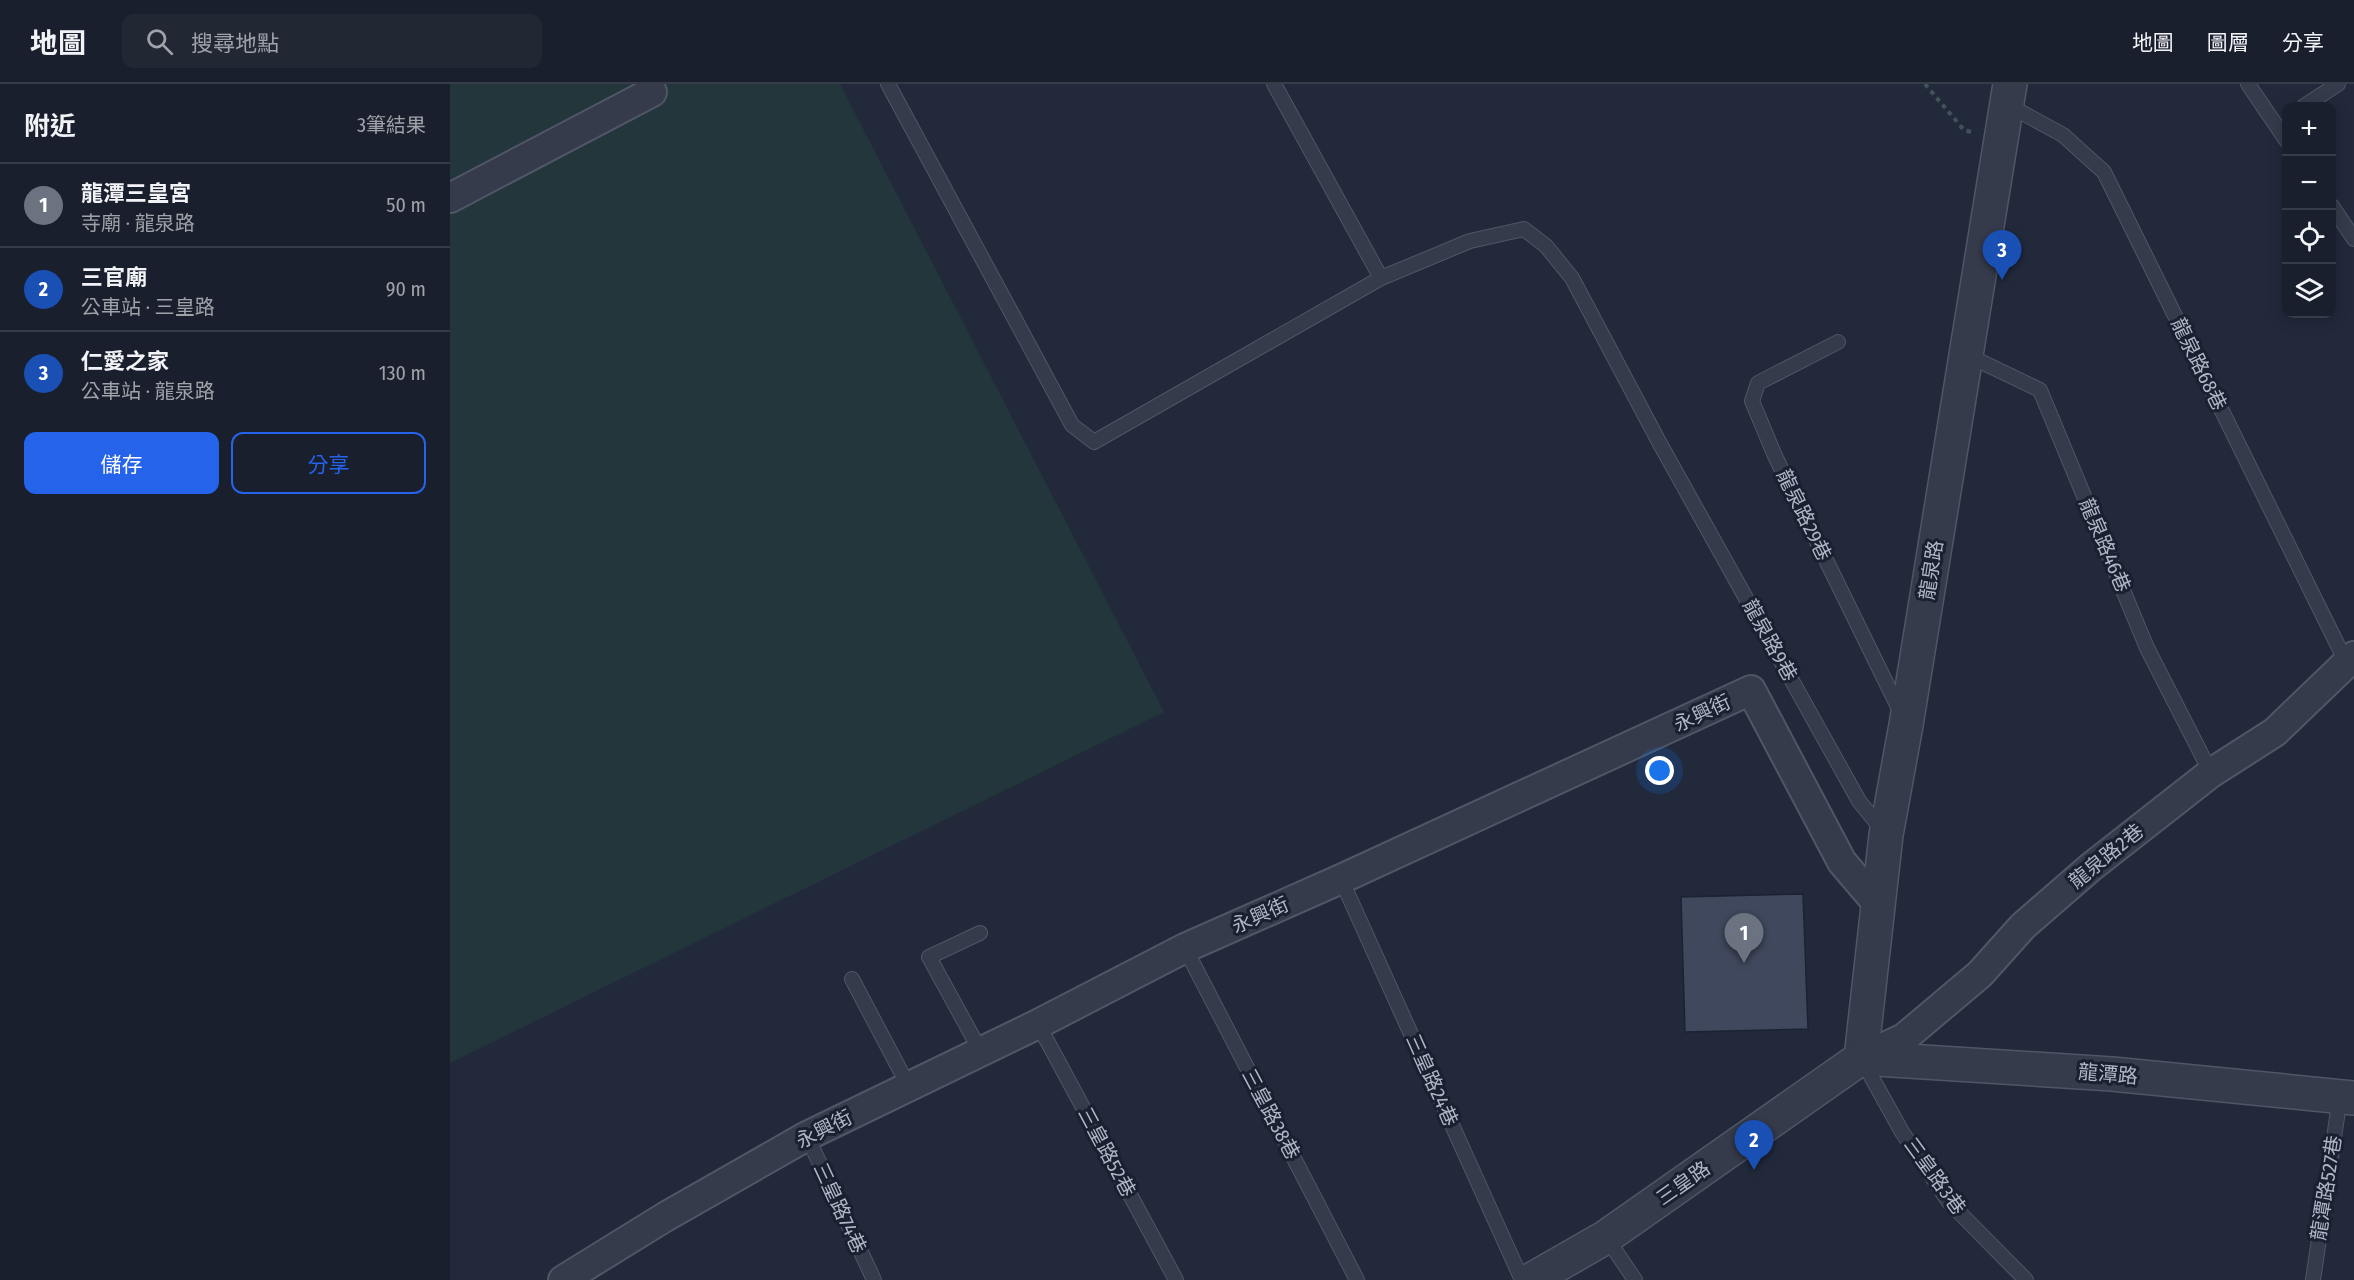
<!DOCTYPE html>
<html lang="zh-TW">
<meta charset="utf-8">
<style>
:root{--surface:#191f2c;--page:#222734;--text:#f1f3f6;--muted:#9fa2a9;--line:#373d48;--accent:#2563eb}
body{margin:0;font-family:"Fira Sans Condensed","Noto Sans TC",sans-serif;background:var(--page);color:var(--text)}
.controls{position:absolute;right:18px;top:18px;display:grid;overflow:hidden;border-radius:12px;box-shadow:0 3px 15px #0003}
.controls button{width:54px;height:54px;display:grid;place-items:center;padding:0;border:0;border-bottom:2px solid var(--line);background:var(--surface);color:var(--text);font:30px sans-serif}
.you{position:absolute;left:1210px;top:687px;width:21px;height:21px;margin:-15px;border:4px solid #fff;border-radius:50%;background:#1a73e8;box-shadow:0 0 0 9px #1a73e833}
.badge{display:grid;place-items:center;width:39px;height:39px;border-radius:50%;background:var(--accent);color:#fff;font-size:20px;font-weight:700}
.pin{position:absolute;translate:-50% -50px;filter:drop-shadow(0 2px 3px #0008)}
.pin::after{content:'';position:absolute;top:32px;width:21px;height:18px;background:inherit;clip-path:polygon(0 0,100% 0,50% 100%)}
.list{margin:0;padding:0;list-style:none}
h2{display:flex;justify-content:space-between;align-items:center;height:78px;margin:0;padding:0 24px;font-size:26px}
h2 small{font-size:20px;font-weight:400;color:var(--muted)}
.list li{display:grid;grid-template-columns:39px 1fr auto;gap:18px;align-items:center;box-sizing:border-box;height:84px;padding:0 24px;border-top:2px solid var(--line)}
.list b{display:block;font-size:22px;white-space:nowrap}
.list p{margin:0;font-size:20px;white-space:nowrap;color:var(--muted)}
.list em{font-size:20px;font-style:normal;color:var(--muted)}
.actions{display:flex;gap:12px;padding:18px 24px}
.actions a{flex:1;padding:14px 0;border:2px solid var(--accent);border-radius:12px;text-align:center;font-size:21px;color:var(--accent)}
.actions .main{background:var(--accent);color:#fff}
.icon{flex:none;width:33px;height:33px;fill:none;stroke:currentColor;stroke-width:2;stroke-linecap:round;stroke-linejoin:round}
.map{position:relative;flex:none;width:1904px;height:1196px;overflow:hidden}
header{display:flex;align-items:center;gap:36px;box-sizing:border-box;height:84px;padding:0 30px;background:var(--surface);border-bottom:2px solid var(--line)}
header strong{font-size:28px}
nav{display:flex;gap:33px;margin-inline-start:auto;font-size:21px}
.search{width:420px;height:54px;background:var(--page);display:flex;align-items:center;gap:15px;box-sizing:border-box;padding:0 21px;border-radius:12px;color:var(--muted);font-size:22px}
main{display:flex}
aside{flex:1;background:var(--surface)}
.map>svg:first-child{display:block}
</style>
<header>
<strong>地圖</strong>
<div class="search"><svg class="icon" aria-label="search" viewBox="0 0 24 24"><circle cx="10" cy="10" r="6"/><path d="M15 15l6 6"/></svg>搜尋地點</div>
<nav><a>地圖</a><a>圖層</a><a>分享</a></nav>
</header>
<main>
<aside>
<h2>附近<small>3筆結果</small></h2>
<ul class="list">
<li><span class="badge" style="background:#6b7280">1</span><div><b>龍潭三皇宮</b><p>寺廟 · 龍泉路</p></div><em>50 m</em></li>
<li><span class="badge" style="background:#1a4fb4">2</span><div><b>三官廟</b><p>公車站 · 三皇路</p></div><em>90 m</em></li>
<li><span class="badge" style="background:#1a4fb4">3</span><div><b>仁愛之家</b><p>公車站 · 龍泉路</p></div><em>130 m</em></li>
</ul>
<div class="actions"><a class="main">儲存</a><a>分享</a></div>
</aside>
<div class="map">
<svg width="1904" height="1196" viewBox="0 0 1904 1196">
<rect width="100%" height="100%" fill="#21293b"/>
<!-- green -->
<path fill="#23363c" d="M0,0H390L714,628L0,979Z"/>
<!-- building -->
<path fill="#40485d" stroke="#1c2232" stroke-width="1.5" d="M1353,810L1358,945L1235,948L1231,813Z"/>
<g fill="none" stroke-linecap="round" stroke-linejoin="round">
<!-- service casing -->
<g stroke="#505666" stroke-width="16">
<g id="service">
<path d="M438,0L622,341L644,358L931,194L1020,157L1074,145L1096,162L1122,194L1209,358L1409,717L1434,748"/>
<path d="M824,0L931,194"/>
<path d="M1798,0L1836,56"/>
<path d="M1558,21L1613,51L1654,88L1897,580"/>
<path d="M1854,22L1888,0"/>
<path d="M1882,122L1904,155"/>
<path d="M1388,258L1308,299L1302,317L1325,372L1452,631"/>
<path d="M1515,270L1590,306L1697,564L1761,689"/>
<path d="M891,795L1072,1196"/>
<path d="M530,849L479,873L531,968"/>
<path d="M735,864L907,1196"/>
<path d="M402,895L459,1003"/>
<path d="M588,940L726,1196"/>
<path d="M1412,976L1452,1048L1499,1118L1576,1196"/>
<path d="M357,1052L424,1196"/>
<path d="M1156,1153L1185,1196"/>
<path d="M1863,1196L1890,1013"/>
</g>
</g>
<!-- minor casing -->
<g stroke="#505666" stroke-width="32">
<g id="minor">
<path d="M0,114L202,8"/>
<path d="M1411,974L1454,954L1530,890L1573,842L1641,783L1761,689L1825,648L1904,572"/>
<path d="M113,1196L215,1133L357,1052L588,940L735,864L891,795L1301,606L1392,778L1427,819"/>
</g>
</g>
<!-- tertiary casing -->
<g stroke="#505666" stroke-width="36">
<g id="tertiary">
<path d="M1411,974L1436,751L1456,641L1560,0"/>
<path d="M1411,974L1662,990L1904,1014"/>
<path d="M1081,1196L1156,1153L1411,974"/>
</g>
</g>
<!-- path -->
<path stroke="#415359" stroke-width="4" stroke-dasharray="4.5 4.5" stroke-linecap="butt" d="M1475,0L1514,46L1521,48"/>
<!-- service -->
<use href="#service" stroke="#353b4b" stroke-width="14"/>
<!-- minor -->
<use href="#minor" stroke="#353b4b" stroke-width="28"/>
<!-- tertiary -->
<use href="#tertiary" stroke="#353b4b" stroke-width="33"/>
</g>
<g text-anchor="middle" stroke-width="6" stroke-linejoin="round" paint-order="stroke">
<!-- street labels -->
<g font-size="20" fill="#b0b6c7" stroke="#1a2030">
<text transform="translate(1749 280) rotate(64)" y="7">龍泉路68巷</text>
<text transform="translate(1354 431) rotate(64)" y="7">龍泉路29巷</text>
<text transform="translate(1655 461) rotate(67)" y="7">龍泉路46巷</text>
<text transform="translate(1481 486) rotate(-81)" y="7">龍泉路</text>
<text transform="translate(1320 556) rotate(61)" y="7">龍泉路9巷</text>
<text transform="translate(1252 629) rotate(-25)" y="7">永興街</text>
<text transform="translate(1656 772) rotate(-39)" y="7">龍泉路2巷</text>
<text transform="translate(810 831) rotate(-24)" y="7">永興街</text>
<text transform="translate(1658 990) rotate(5)" y="7">龍潭路</text>
<text transform="translate(982 996) rotate(66)" y="7">三皇路24巷</text>
<text transform="translate(821 1030) rotate(62)" y="7">三皇路38巷</text>
<text transform="translate(374 1045) rotate(-27)" y="7">永興街</text>
<text transform="translate(657 1068) rotate(62)" y="7">三皇路52巷</text>
<text transform="translate(1485 1092) rotate(54)" y="7">三皇路3巷</text>
<text transform="translate(1233 1099) rotate(-35)" y="7">三皇路</text>
<text transform="translate(1876 1104) rotate(-81)" y="7">龍潭路527巷</text>
<text transform="translate(390 1124) rotate(65)" y="7">三皇路74巷</text>
</g>
</g>
</svg>
<div class="controls">
<button>+</button>
<button>−</button>
<button><svg class="icon" aria-label="locate" viewBox="0 0 24 24"><circle cx="12" cy="12" r="6"/><path d="M12 2v4M12 18v4M2 12h4M18 12h4"/></svg></button>
<button><svg class="icon" aria-label="layers" viewBox="0 0 24 24"><path d="M12 4l9 5-9 5-9-5zM3 14l9 5 9-5"/></svg></button>
</div>
<div class="you"></div>
<div class="pin badge" style="left:1294px;top:879px;background:#6b7280">1</div>
<div class="pin badge" style="left:1304px;top:1086px;background:#1a4fb4">2</div>
<div class="pin badge" style="left:1552px;top:196px;background:#1a4fb4">3</div>
</div>
</main>
